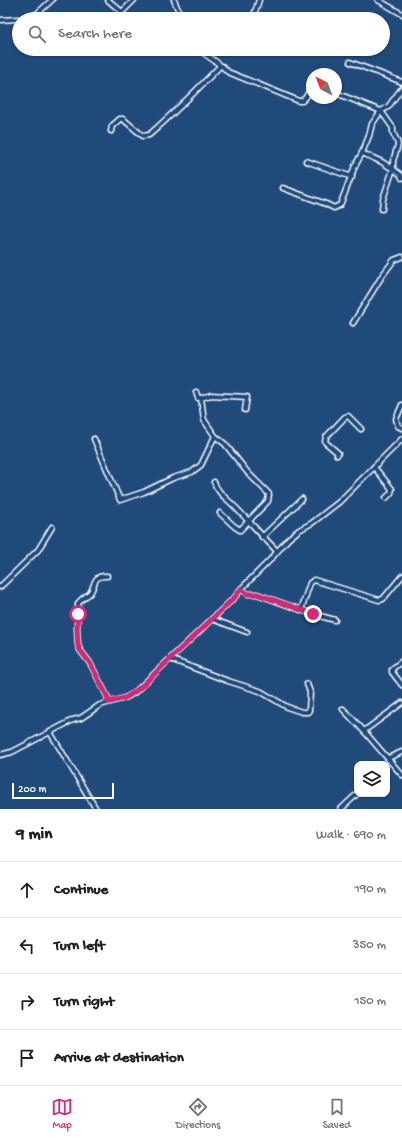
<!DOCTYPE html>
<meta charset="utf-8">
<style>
:root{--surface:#fff;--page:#f2f2f2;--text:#202124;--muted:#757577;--line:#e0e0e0;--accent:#db2777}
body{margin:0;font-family:"Gochi Hand",sans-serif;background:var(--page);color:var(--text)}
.controls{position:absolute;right:12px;bottom:12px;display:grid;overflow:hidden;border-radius:8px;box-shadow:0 1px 3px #0004}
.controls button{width:36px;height:36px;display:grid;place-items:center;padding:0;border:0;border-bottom:1px solid var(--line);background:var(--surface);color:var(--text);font:20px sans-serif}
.compass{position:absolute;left:306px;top:68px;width:36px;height:36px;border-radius:50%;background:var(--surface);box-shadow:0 1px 3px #0004;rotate:318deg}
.scale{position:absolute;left:12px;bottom:10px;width:102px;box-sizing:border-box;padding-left:4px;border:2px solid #fff;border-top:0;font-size:11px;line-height:14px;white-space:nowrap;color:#fff;-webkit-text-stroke:3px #1f4a7a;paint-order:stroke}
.stop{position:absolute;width:12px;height:12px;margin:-9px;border:3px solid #db2777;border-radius:50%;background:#fff}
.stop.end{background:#db2777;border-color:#fff;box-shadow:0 1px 4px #0008}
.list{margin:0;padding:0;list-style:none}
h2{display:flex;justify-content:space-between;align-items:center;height:52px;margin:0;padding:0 16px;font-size:17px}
h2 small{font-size:13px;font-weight:400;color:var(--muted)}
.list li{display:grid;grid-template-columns:26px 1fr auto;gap:12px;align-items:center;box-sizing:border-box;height:56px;padding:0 16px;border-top:1px solid var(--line)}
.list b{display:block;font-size:15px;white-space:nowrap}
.list em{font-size:13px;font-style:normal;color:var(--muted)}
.icon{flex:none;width:22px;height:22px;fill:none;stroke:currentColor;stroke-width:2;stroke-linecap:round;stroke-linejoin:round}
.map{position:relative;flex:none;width:402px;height:809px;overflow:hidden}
.search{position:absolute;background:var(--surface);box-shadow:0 1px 3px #0004;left:12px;right:12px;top:12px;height:44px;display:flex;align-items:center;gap:10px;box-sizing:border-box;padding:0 14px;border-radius:22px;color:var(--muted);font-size:15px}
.sheet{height:276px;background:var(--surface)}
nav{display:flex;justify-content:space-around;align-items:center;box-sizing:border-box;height:56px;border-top:1px solid var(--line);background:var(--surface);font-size:11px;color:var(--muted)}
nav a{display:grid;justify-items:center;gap:2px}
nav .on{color:var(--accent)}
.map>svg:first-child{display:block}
</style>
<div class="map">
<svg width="402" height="809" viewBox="0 0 402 809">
<rect width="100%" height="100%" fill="#1f4a7a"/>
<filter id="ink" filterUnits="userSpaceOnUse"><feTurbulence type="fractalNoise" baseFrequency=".025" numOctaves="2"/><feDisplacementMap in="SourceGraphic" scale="8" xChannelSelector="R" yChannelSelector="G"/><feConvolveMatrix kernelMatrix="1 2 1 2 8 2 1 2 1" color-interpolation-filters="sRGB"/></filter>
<g filter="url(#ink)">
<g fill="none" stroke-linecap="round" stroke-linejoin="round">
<!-- minor casing -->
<g stroke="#fff" stroke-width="7">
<g id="minor">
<path d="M108,0L122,12L134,0"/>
<path d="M174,0L182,19"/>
<path d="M378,0L402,14"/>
<path d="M254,15L259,0"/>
<path d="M31,19L52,0"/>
<path d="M0,20L19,19"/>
<path d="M200,49L205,54L219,64L220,66H222L228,72L299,101H302L306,97L312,86"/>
<path d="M350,62L402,82"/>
<path d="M336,93L381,111L388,107L402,88"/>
<path d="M111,131L112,126L120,119H123L143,136L149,135C174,113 197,90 220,66"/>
<path d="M306,161L352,177"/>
<path d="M283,188L326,204L334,208L340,205C345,193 349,182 353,171C355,165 359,159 362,153"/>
<path d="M382,209L383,199L393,169L382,162L362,153L369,136L372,124L381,111L393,128V133L397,141L398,145L393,161V169L401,175L402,178"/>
<path d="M353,323L382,276L394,260L402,257"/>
<path d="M196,392L198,398H201L204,420L215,436L225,444L248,473L269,494L268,501L240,530L234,526L220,513"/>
<path d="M201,398L211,395L247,397L245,410"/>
<path d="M402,405L396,419L398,426L402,428"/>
<path d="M94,439L120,500L144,492L173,478L192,472L201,465L215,436"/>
<path d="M337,455L338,453L325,442L326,437L345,417L348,416L361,429"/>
<path d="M374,467L392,489L391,493L386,498"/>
<path d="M214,482C218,494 228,499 236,508C250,522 263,537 277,551"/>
<path d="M262,537L302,499"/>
<path d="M107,576C92,575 96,585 90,593C86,597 81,598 78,604L77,629L78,645L80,650L90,663L107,696L109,702"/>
<path d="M0,587L38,550L52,527"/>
<path d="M301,610L257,594H248L241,589L271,559L288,539L299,530L312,523L339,502L402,439"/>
<path d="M212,619L247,632"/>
<path d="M335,620L313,614L301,610L310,583L314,580L379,600L383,599L402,576"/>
<path d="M170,659L228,681L260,691L287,707L302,712H308L309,710L310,692L307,684"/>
<path d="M402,661L392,669V672L402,685"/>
<path d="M343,709L364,731L402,775"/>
<path d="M364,731L402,703"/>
<path d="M50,732L96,809"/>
<path d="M0,755L12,752L73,720L81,718L100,705L125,698L134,693L211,620L235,597L241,589"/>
<path d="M388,758L402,752"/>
<path d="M341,809L357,794"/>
</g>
</g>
<!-- minor -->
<use href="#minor" stroke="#1f4a7a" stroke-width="4"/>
</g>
</g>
<g fill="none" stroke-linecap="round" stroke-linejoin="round" filter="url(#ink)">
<!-- route -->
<path stroke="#db2777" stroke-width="5" d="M78,614L77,629L78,645L80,650L90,663L107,696L108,702L125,698L141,687L235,597L241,589L248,594H257L313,614"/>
</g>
</svg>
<div class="controls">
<button><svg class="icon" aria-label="layers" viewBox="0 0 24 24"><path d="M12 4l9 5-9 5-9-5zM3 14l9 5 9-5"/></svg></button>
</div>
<svg class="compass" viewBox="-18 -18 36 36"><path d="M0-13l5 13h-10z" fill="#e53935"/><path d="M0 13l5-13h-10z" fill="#757577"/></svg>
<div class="scale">200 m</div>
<div class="stop" style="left:78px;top:614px"></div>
<div class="stop end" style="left:313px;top:614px"></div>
<div class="search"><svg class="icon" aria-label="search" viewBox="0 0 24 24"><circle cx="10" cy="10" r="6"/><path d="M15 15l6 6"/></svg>Search here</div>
</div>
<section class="sheet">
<h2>9 min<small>Walk · 690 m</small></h2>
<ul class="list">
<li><svg class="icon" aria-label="ahead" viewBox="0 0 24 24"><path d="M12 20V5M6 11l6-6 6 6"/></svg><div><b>Continue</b></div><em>190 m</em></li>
<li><svg class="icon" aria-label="left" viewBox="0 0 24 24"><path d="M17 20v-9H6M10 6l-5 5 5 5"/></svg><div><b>Turn left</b></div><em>350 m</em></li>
<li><svg class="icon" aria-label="right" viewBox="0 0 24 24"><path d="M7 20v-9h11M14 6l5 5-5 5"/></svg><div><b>Turn right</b></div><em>150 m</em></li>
<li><svg class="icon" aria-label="arrive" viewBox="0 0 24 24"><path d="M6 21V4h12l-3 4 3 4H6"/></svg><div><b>Arrive at destination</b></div></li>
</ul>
</section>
<nav>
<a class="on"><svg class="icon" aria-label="map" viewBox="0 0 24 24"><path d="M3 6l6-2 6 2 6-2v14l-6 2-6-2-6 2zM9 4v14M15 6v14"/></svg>Map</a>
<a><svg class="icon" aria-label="directions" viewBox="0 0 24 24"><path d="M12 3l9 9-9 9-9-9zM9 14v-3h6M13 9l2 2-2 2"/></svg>Directions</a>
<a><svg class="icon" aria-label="saved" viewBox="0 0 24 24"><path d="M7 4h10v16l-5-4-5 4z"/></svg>Saved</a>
</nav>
